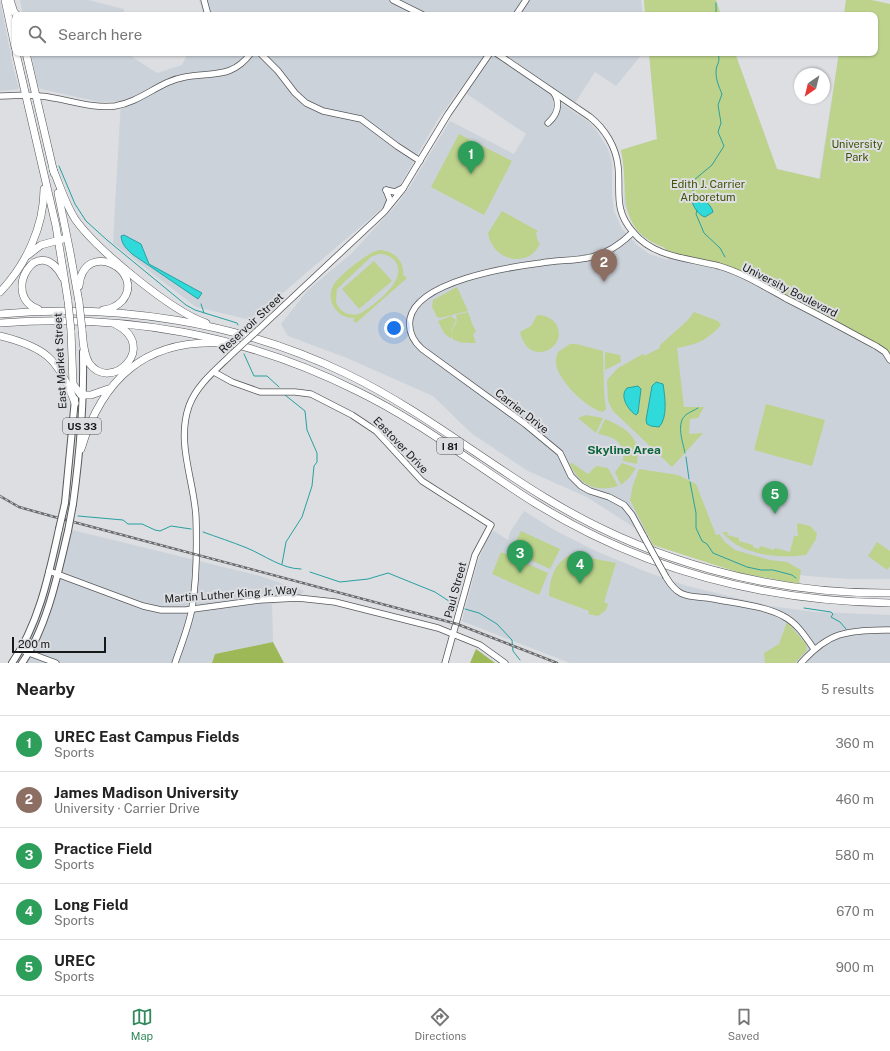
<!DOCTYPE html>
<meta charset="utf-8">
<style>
:root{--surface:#fff;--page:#f2f2f2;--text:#222;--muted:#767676;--line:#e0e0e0;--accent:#32895c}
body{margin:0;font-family:"Public Sans",sans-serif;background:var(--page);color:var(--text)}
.compass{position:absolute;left:794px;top:68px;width:36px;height:36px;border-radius:50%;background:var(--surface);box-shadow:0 1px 3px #0004;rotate:215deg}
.scale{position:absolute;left:12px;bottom:10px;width:94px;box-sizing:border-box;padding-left:4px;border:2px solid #171819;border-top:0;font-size:11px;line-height:14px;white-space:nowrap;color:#171819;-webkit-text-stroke:3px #dcdee1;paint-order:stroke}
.you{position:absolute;left:394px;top:328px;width:14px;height:14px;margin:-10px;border:3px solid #fff;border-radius:50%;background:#1a73e8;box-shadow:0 0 0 6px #1a73e833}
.badge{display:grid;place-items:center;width:26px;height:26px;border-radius:50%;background:var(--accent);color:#fff;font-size:13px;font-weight:700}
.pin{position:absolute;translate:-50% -33px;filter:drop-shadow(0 1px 2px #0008)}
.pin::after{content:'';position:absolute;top:21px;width:14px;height:12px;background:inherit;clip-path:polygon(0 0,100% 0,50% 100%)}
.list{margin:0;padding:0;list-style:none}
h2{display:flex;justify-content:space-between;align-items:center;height:52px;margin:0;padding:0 16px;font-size:17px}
h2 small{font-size:13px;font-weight:400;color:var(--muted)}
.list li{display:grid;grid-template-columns:26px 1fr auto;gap:12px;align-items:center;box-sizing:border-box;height:56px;padding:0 16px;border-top:1px solid var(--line)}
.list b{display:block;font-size:15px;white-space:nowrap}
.list p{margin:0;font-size:13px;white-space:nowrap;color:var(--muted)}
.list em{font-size:13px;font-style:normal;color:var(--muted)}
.icon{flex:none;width:22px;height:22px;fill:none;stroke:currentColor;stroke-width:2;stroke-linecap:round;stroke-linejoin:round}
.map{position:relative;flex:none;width:890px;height:663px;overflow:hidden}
.search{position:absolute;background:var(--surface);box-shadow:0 1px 3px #0004;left:12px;right:12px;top:12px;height:44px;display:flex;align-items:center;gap:10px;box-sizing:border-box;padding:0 14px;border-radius:8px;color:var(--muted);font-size:15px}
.sheet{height:332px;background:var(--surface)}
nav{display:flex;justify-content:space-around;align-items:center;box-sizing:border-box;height:56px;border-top:1px solid var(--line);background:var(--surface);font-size:11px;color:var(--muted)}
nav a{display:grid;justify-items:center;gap:2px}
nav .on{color:var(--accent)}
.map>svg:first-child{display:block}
</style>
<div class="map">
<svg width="890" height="663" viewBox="0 0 890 663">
<rect width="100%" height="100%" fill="#dcdee1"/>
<!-- built -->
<g fill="#cbd2da">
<path d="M0,0L13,67L19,89L0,91Z"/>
<path d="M20,0H88L124,9V15H23Z"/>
<path d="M199,0H525L514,15H204Z"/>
<path d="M529,0H641L643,15H519Z"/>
<path d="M846,0H871L890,4V579H849L807,576L761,568L652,536L638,530L587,497L528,471L471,433L433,396L347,358L288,336L281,324L308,290L352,253L398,203L411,185L450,121L514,154L526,134L464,92L492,53L554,93L552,97L589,122L596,130L608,149L612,163V196L614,211L622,229L637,245L649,254L668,260L665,248L642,236L628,213L624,204L625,176L621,150L657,139L649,53H735L777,169L819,179L839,53H875V15H844Z"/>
<path d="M31,53H126L157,73L182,65L188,53H486L438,119L396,192L380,210L251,320L196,307L113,243L121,101L100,102L41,89L38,86Z"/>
<path d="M499,53H643L616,86L595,72L575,103Z"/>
<path d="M524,511L556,531L598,552L644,571L687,586L770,606L815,612L890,615V663H570L462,621L477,564L486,541L491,533L494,531L508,540L510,532Z"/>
<path d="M64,528L260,576L304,591L298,598L272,604L273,642L215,654L212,663H15L33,633L49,584Z"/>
</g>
<!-- green -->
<g fill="#bdd38c" fill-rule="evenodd">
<path d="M644,0H716L721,15H645Z"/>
<path d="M846,0H871L890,4V360L885,352L750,279L720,267L666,254L665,248C613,228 630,192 621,150L657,139L649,53H735L777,169L820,179L839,53H875V15H844Z"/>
<path d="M459,134L512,161L484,215L431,187Z"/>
<path d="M502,211L538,231L536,233L538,242L540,243C531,268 493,263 488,233Z"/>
<path d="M379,250C393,250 405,261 403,276L404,275L407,278L356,323L353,320L355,318C347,318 341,316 336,310C330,303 329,294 333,286C338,276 368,252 379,250ZM379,254C385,254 391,256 395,261C409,279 375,304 361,313C350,317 340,313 336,302L337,289L371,257Z"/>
<path d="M374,261L392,281L359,309L342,289Z"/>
<path d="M457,287L468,311L440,318L437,317L432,307L433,300Z"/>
<path d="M468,312L473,326L476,331L473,335L476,343C469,343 446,344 452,330C455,324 458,323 456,315Z"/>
<path d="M694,312L718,321L721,325C706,341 698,344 677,348L684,407H704L698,418L690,419L689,434L703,433L672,467L613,411L608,401L607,380L618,368L641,355L644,354V356L660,348V345L687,321Z"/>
<path d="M537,315C545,315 552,318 556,324C570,348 528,369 520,332L531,326Z"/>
<path d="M451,316L456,320L451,331V339L444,333L438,321Z"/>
<path d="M570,344H576L603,351L604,392L606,409L603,412C587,409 558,380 556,364C555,360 557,356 558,352Z"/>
<path d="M605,352L620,355L621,362L605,370Z"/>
<path d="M766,404L825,420L812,466L754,450Z"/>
<path d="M586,415L603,418L596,433L578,418Z"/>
<path d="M605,419C628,429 641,437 637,464L623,461C625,442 615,437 598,434Z"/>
<path d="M572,463L588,474L596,466L608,468L618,486C596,493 579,485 570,464Z"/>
<path d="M622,463L636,468L629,478L621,485L615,472Z"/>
<path d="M639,469L678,475L696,484L716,535L719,534L725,542L735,550L770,560L787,562L801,570L799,584L740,573L653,545L630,500L633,485Z"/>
<path d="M798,523L810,526L817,533L816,539L806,555C778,559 740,555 722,532H728L727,535L739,538V541L753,545V547L759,549L760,546L774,550L775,548L790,552L794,536H798L797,526Z"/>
<path d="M521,531L560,549L550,569L511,551Z"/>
<path d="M877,542L890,551V566L887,570L868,556Z"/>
<path d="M501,552L548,573L539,595L492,574Z"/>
<path d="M571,554L616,563L604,602L608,604L606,610L598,616L588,614L589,611L549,596C550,577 554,564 571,554Z"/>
<path d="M787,622L806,644L807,650L795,663H765L764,653L779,644Z"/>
</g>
<!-- forest -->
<g fill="#9db856">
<path d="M273,642L284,663H212L215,654Z"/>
<path d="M476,649L495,663H470Z"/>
</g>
<!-- water -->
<g fill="#30dadb" stroke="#28a0a1">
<path d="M691,193C698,193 712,205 713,212L705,217C697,215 690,202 691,193Z"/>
<path d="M124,235L141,244L149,264L202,293L198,299L132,254C126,248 122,245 121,236Z"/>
<path d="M656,382L663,384C665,396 668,418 659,427L651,426L647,424L646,420L652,386Z"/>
<path d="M638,386L641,389L638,413L636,415C628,410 619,396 627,388Z"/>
</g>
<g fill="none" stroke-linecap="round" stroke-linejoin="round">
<!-- stream -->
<g stroke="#28a0a1" stroke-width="1">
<path d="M716,3V15"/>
<path d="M59,166L75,204L86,221L107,240L186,305L195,310L237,323L238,325"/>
<path d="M693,192L694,180L712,165L724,146L718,132L721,123L718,105L722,94C719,87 716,80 716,72C716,63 721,64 718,53"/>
<path d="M697,210L696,214L704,233L720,248L725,257"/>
<path d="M201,304L204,313"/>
<path d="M244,354L254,376H267L279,387"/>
<path d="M685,453C683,442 675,422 687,414C690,412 695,410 698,408"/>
<path d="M686,457L689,479"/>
<path d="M690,482L696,513V528L702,541L707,544L713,553L747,567L761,570H773L792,575L796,578"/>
<path d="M78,516L123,520L128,524H142L155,530L160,531L171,526L191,529"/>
<path d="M203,532C217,537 232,542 247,548C264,555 282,569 301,569"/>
<path d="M282,564L286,542L302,517L312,486L314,466L317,462V453L307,430L305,411L285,395"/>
<path d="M310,572L340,582L368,579L388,573L435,592L458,607"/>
<path d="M804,608L831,612L833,614L831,617L840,622L846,629"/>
<path d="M465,609L479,613L497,624L512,640L513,651L520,660"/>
</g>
<!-- secondary casing -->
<g stroke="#58595b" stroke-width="7">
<g id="secondary">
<path d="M204,0L208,15"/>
<path d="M393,0L423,15"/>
<path d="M516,15L526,0"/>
<path d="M260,53L278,71L295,93L306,103L323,111L361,119L397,146L420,161"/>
<path d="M496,53L590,117C605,129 616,147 618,166C621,192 613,209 633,232C654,258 689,258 719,266C743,273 765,287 787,299C817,314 846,330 876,346L885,352L890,360"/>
<path d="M0,96C13,96 27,94 40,96C65,98 89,109 115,106C141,102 160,81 185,77C212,72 232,79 251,53"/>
<path d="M548,123C557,115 561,104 554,93"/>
<path d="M386,190L395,192L403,188"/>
<path d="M386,190L390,200L387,207"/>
<path d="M633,232C621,244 608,253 592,257C575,261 557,260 541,263C509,267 417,281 410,319C408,331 413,341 422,349L525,424L560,453L571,476L581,486L590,491L609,497L624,505L632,515L644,537"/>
<path d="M258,330L384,212L402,190L448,114L490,53"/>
<path d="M214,372L232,382L260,392H295L311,394L352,415L376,431L422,481L491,525L475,555L445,663"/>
<path d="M49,571L143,606L161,610H186L260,600L298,598L335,602L438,628L480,645L505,663"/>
<path d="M666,577C680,601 691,595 714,599C734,603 765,606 783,616C797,623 805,636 814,649"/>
<path d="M21,650L56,663"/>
<path d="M175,663C181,645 189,626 192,608C197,578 197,547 196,517C194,480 176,443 189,406C197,384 217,369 233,353"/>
<path d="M801,663C831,630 847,631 890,630"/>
</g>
</g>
<!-- primary casing -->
<g stroke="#58595b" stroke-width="8">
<g id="primary">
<path d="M65,503L75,399"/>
<path d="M73,504C80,453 84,404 83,352"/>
<path d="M12,663C39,624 49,574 59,529"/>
<path d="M22,663C47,628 58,573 68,531"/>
</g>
</g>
<!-- highway casing -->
<g stroke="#58595b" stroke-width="8">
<g id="highway">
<path d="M5,0L15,47"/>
<path d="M10,0L14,12L17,15"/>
<path d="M16,53L56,226L68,301"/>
<path d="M26,53L54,173"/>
<path d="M53,169C60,186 65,203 75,219C96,249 171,311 206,323"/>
<path d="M58,193L70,252L79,302"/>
<path d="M28,255L41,245L63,239"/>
<path d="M79,286C84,237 147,271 122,301C117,306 111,309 103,310"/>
<path d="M0,292C26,265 44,226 44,189"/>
<path d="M38,309C0,296 38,229 63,278"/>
<path d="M0,314C117,303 239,322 345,373C416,407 477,456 544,497C648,561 768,594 890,593"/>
<path d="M0,323C124,313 246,335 357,391C421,422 476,466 535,503C643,570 764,601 890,603"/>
<path d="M82,329C83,340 83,353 89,363C111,394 160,346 115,324"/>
<path d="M71,331L73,384L81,395H91L108,389"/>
<path d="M0,336C45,347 59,359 75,403"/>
<path d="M81,449C102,379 145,339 221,343"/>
</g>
</g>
<!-- secondary -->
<use href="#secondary" stroke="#fff" stroke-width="5.5"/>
<!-- primary -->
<use href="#primary" stroke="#fff" stroke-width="6"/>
<!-- highway -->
<use href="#highway" stroke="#fff" stroke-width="7"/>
<!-- rail casing -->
<g stroke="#68696b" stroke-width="2.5">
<path id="rail" d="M0,496L19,507L51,516L457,624L557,663"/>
</g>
<!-- rail -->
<use href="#rail" stroke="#dcdee1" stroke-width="1" stroke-dasharray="3" stroke-linecap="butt"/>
<!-- secondary-bridge casing -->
<g stroke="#58595b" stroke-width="7" stroke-linecap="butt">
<g id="secondary-bridge">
<path d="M233,353L258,330"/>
<path d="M644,537L666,577"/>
</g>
</g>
<!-- primary-bridge casing -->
<g stroke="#58595b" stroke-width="8" stroke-linecap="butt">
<g id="primary-bridge">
<path d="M59,529L65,503"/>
<path d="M68,531L73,504"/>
</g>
</g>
<!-- highway-bridge casing -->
<g stroke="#58595b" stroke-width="8" stroke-linecap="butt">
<g id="highway-bridge">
<path d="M68,301L71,331"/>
<path d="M79,302L82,329"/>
</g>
</g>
<!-- secondary-bridge -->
<use href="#secondary-bridge" stroke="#fff" stroke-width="5.5"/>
<!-- primary-bridge -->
<use href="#primary-bridge" stroke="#fff" stroke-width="6"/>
<!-- highway-bridge -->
<use href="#highway-bridge" stroke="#fff" stroke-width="7"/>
</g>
<g text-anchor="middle" stroke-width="4" stroke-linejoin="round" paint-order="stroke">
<!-- shield labels -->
<g fill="#dcdee1" stroke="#525355" stroke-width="1">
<rect x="63" y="418" width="38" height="16" rx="3"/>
<rect x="437" y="438" width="26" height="16" rx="3"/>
</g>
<g font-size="10" font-weight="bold" fill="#171819">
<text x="82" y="430">US 33</text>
<text x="450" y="450">I 81</text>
</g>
<!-- park labels -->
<g font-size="11" fill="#415106" stroke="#dcdee1">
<text x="857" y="148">University<tspan x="857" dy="13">Park</tspan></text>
<text x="708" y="188">Edith J. Carrier<tspan x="708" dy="13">Arboretum</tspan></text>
</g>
<!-- street labels -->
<g font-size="11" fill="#171819" stroke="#dcdee1">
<text transform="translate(790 290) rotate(27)" y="4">University Boulevard</text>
<text transform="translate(251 323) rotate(-43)" y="4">Reservoir Street</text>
<text transform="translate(60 361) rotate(-93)" y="4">East Market Street</text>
<text transform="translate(522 411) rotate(38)" y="4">Carrier Drive</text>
<text transform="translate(401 445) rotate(46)" y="4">Eastover Drive</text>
<text transform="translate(455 590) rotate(-75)" y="4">Paul Street</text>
<text transform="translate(231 594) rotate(-4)" y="4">Martin Luther King Jr. Way</text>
</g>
<!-- neighbourhood labels -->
<g font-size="12" font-weight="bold" fill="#0c643d" stroke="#dcdee1">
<text x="624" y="454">Skyline Area</text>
</g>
</g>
</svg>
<svg class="compass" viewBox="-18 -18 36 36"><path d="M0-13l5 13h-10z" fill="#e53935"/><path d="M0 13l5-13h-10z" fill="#767676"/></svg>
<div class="scale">200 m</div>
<div class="you"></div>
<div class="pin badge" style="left:471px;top:174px;background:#2e9e5b">1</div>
<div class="pin badge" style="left:604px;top:282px;background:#8d6e63">2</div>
<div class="pin badge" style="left:520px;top:573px;background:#2e9e5b">3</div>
<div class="pin badge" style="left:580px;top:584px;background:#2e9e5b">4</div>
<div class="pin badge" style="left:775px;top:514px;background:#2e9e5b">5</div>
<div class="search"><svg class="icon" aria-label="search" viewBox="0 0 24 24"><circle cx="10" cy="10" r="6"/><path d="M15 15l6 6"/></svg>Search here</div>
</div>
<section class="sheet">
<h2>Nearby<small>5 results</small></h2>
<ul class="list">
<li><span class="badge" style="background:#2e9e5b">1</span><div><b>UREC East Campus Fields</b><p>Sports</p></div><em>360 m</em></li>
<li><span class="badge" style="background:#8d6e63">2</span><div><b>James Madison University</b><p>University · Carrier Drive</p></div><em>460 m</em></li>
<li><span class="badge" style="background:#2e9e5b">3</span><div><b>Practice Field</b><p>Sports</p></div><em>580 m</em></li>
<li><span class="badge" style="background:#2e9e5b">4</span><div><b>Long Field</b><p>Sports</p></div><em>670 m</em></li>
<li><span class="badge" style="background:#2e9e5b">5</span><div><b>UREC</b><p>Sports</p></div><em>900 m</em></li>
</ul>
</section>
<nav>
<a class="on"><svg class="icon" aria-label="map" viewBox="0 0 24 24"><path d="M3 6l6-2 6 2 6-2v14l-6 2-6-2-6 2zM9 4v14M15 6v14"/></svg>Map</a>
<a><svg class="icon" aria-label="directions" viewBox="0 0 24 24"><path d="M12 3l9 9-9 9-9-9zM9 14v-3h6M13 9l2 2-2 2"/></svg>Directions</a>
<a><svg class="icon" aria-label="saved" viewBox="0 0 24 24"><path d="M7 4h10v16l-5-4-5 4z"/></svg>Saved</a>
</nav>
